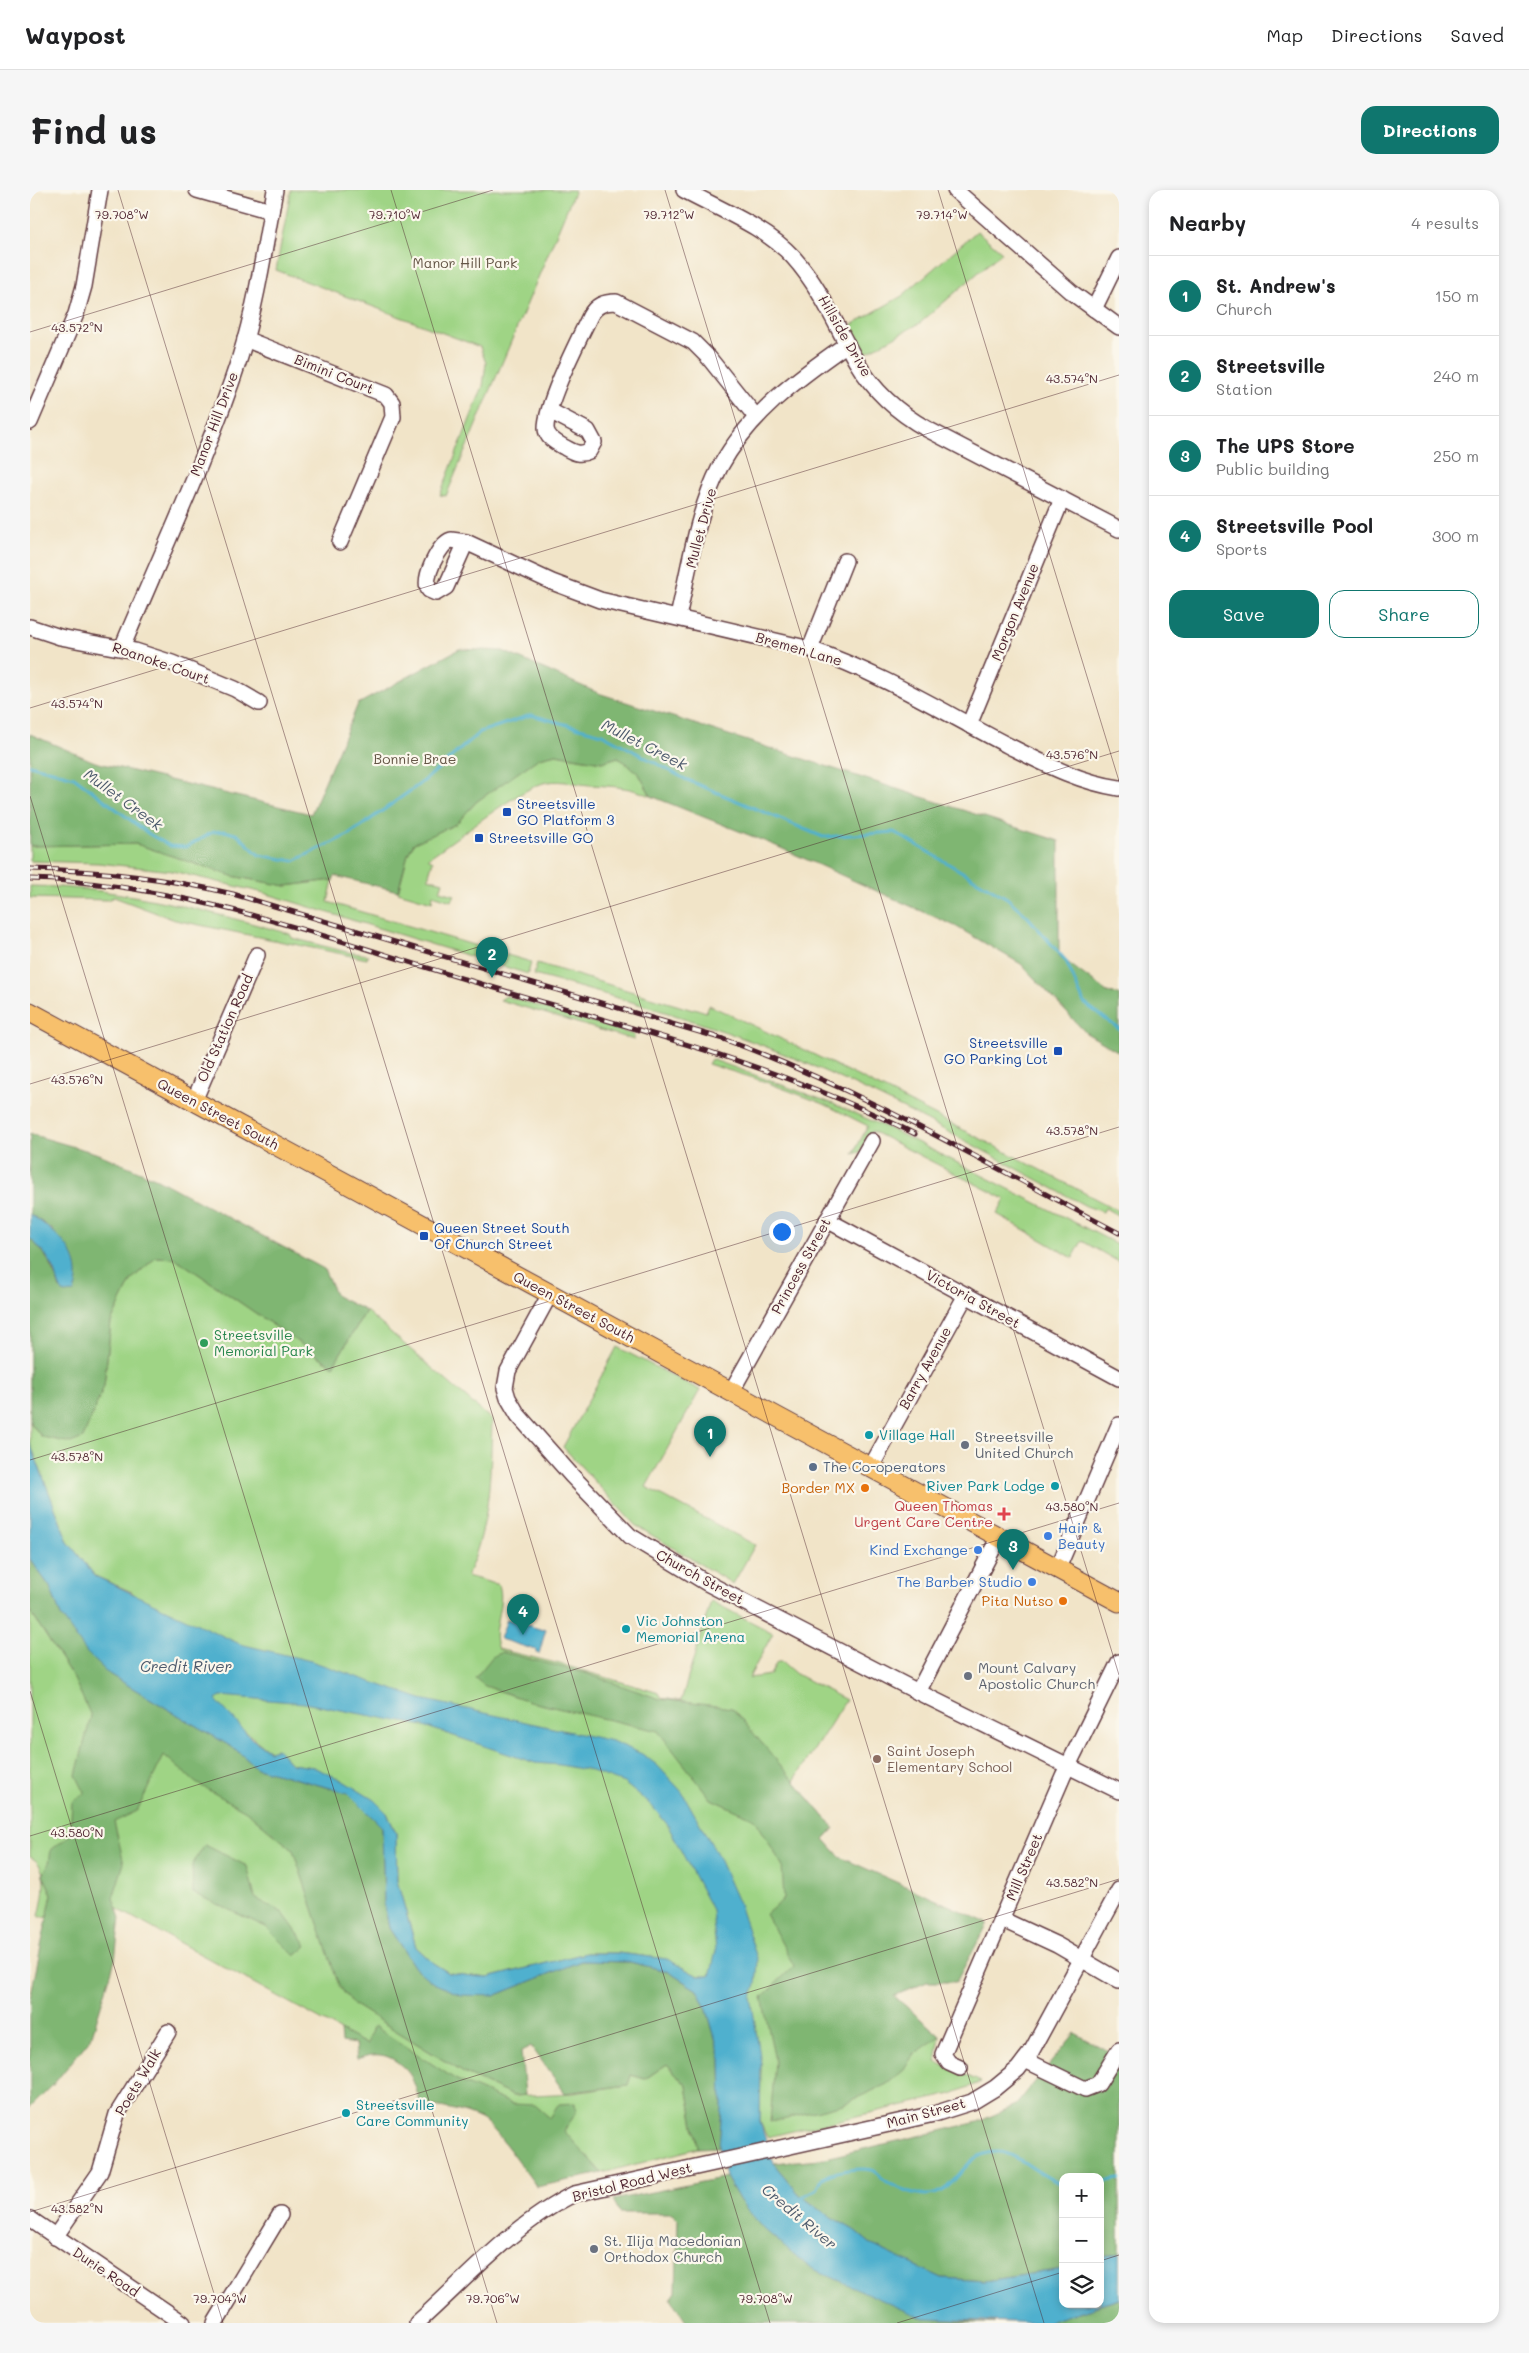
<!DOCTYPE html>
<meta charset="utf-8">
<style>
:root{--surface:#fff;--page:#f6f6f6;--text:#202124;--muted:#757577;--line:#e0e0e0;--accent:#0f766e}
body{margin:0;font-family:Mali,sans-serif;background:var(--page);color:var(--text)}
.controls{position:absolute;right:15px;bottom:15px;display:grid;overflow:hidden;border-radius:10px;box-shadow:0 2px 8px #0003}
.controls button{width:45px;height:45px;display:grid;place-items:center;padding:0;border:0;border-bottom:1px solid var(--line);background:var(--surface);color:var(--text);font:25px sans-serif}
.you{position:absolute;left:751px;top:1041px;width:18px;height:18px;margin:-12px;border:4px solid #fff;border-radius:50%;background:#1a73e8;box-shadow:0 0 0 8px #1a73e833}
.badge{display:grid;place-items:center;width:32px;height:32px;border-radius:50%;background:var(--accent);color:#fff;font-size:16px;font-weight:700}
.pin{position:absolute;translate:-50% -41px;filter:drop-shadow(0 1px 2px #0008)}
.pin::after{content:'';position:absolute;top:26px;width:18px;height:15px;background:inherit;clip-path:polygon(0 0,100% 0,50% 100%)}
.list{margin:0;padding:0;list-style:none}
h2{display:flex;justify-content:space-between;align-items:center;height:65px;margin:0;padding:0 20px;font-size:21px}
h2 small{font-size:16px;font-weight:400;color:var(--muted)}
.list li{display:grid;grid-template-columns:32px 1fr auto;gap:15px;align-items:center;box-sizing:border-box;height:80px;padding:0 20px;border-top:1px solid var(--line)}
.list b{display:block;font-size:19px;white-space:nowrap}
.list p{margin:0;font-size:16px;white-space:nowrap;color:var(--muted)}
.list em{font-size:16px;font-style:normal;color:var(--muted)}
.actions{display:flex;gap:10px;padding:15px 20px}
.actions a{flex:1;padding:11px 0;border:1px solid var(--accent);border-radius:15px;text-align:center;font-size:18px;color:var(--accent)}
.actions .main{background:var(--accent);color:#fff}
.icon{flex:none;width:28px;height:28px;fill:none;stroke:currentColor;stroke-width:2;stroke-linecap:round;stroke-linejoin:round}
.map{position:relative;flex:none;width:1089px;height:2133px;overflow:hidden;border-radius:15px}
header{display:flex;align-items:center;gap:30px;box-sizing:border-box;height:70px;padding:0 25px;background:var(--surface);border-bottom:1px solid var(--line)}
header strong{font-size:24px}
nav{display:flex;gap:28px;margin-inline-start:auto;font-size:18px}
.intro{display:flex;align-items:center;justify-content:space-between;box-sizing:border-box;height:120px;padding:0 30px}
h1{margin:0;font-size:35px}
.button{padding:12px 22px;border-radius:15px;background:var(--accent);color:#fff;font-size:18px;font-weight:700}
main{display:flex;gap:30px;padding:0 30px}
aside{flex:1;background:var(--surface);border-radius:15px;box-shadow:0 2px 8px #0003}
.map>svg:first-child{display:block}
</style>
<header>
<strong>Waypost</strong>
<nav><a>Map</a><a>Directions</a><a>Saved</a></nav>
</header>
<div class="intro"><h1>Find us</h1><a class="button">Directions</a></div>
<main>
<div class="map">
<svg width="1089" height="2133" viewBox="0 0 1089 2133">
<rect width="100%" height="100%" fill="#fbf7ec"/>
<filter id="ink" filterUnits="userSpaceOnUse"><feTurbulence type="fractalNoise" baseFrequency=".02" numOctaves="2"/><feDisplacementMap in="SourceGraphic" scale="10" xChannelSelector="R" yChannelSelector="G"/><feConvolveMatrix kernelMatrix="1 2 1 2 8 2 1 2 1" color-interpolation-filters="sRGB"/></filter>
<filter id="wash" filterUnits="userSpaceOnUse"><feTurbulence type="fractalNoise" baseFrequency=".0096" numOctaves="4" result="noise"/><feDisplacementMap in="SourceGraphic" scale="20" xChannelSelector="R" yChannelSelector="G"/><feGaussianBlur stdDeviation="1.12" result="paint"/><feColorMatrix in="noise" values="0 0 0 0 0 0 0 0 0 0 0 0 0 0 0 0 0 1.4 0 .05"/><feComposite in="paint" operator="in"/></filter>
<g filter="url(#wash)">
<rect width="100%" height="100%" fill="#f1e4c8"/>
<!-- green -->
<g fill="#9fd485" stroke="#747a58">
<path d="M261,0H545L416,306L410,305L453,196L456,173L450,157L246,80Z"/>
<path d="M947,41L972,62L890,133L832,165L816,138L872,106Z"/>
<path d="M526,564L572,572L588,567L609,584L621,606C600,597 582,596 560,595C547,594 532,590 518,592C493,595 423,652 398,668L403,671L398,688L413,692L410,701L425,705L421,711L403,705L402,712L368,702L378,664L384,653L426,634L446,612L468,595L509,568Z"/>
<path d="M106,654L202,686L256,696L303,690L298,712L501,772L498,784L234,703L142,681L68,673L0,671V656Z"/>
<path d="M0,696C90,697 174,720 260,744L262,748L317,762L338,765L337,769L145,730L84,707L77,710L0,708Z"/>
<path d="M507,773L663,820L664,818L676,822L679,815C819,879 953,950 1089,1021V1026L1075,1018L1073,1022L1056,1016C959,964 861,908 759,866C677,832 590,808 504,785Z"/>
<path d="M476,806L604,845V850L470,810Z"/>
<path d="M681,869L801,913L867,942L1089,1055V1072L1052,1051L1043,1068L967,1024L975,1009L842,941L830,962L823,964L838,936L794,914L733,891L678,874Z"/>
<path d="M126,1067L145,1068L303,1176L336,1121L462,1230C460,1288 461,1332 437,1386L469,1395C476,1416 459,1438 468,1459L530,1474L629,1503L632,1508L651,1511L681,1411L743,1443L719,1488L740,1485L747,1472H752L766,1484L816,1510L764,1591L804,1638L794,1649L864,1806L910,1846L906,1872L951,1892L922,1904L737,1947L730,1932L731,1873L680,1786H668L636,1769L588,1763H556L458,1788L419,1783L403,1773L386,1757L367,1691L366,1643L357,1623L283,1577L261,1574L247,1559L240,1561C219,1546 202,1530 185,1510L190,1506L102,1402L65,1386L38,1352L0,1253V1232L12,1247L74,1196L81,1132L102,1089Z"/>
<path d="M587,1157L670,1200L616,1297L725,1355L703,1394L605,1335L533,1257Z"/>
<path d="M0,1421L44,1489L281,1651L323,1814L434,1883L483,1906L544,1903L597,1895L601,1885L615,1889L637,1874L657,1896L668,1958L572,1983L38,1692L20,1673L13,1685L22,1704L18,1728L9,1726C13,1709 21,1676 0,1667Z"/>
</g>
<!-- forest -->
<g fill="#7fb672" stroke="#646a4e">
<path d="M429,459L473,461L568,503L1029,651V766L1077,802L1089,805V862L1056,843L991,774L925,736L744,655L621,606L609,584L588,567L572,572L526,564L509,568L446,612L426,634L384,653L378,664L368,701L305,686L303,690L256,696L202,686L106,654L0,656V544L65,572L281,624L328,514Z"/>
<path d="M0,944L69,964L127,989L294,1079L306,1106L336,1121L303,1176L145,1068L126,1067L102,1089L81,1132L74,1196L53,1248L41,1253L12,1247L0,1232V1048C16,1064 24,1077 30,1099L23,1040L0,1024Z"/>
<path d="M0,1369L20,1397L31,1426L79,1484L205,1559L227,1578L318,1603L352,1637L354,1713L359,1738L385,1778L464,1806L551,1771L600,1772L637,1781L667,1800L677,1820L691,1869L692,1917L689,1957L668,1958L657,1896L637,1874L615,1889L601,1885L598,1895L535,1903L501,1856L491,1861L495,1905L483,1906L434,1883L323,1814L309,1796L263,1660L216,1621L166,1593L134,1565L107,1621L84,1632L94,1673L83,1708L90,1728L85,1770L61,1848L22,1896L0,1918V1809L22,1704L13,1685L19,1673L21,1660L40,1645L42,1612L55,1603L46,1585L61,1526L44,1489L0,1421Z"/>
<path d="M472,1462L555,1483L630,1509L702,1518L804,1638L794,1649L810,1667L958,1733L926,1792H897L864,1806L910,1846L883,1865L874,1880L857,1894L814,1914L740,1932L745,1871L732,1807L764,1776L736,1724L754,1709L752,1675L725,1629L681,1609L628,1541L505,1513L455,1496L445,1488L463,1466Z"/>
<path d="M175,1655L217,1676L225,1708L253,1723L277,1756L265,1766L236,1737L163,1703L162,1675Z"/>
<path d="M344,1836L425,1889L482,1914L505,1915L520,1928L529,1914L545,1913L546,1923L534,1941L572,1983L507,1997C496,1983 465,1936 451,1929C433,1920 410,1917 391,1914C387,1904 384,1888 377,1881C361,1864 348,1861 327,1869L325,1854L311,1852L310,1840L338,1855V1849Z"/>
<path d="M1045,1843L1089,1867V2063L1070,2068V1987H1033V2079L955,2091L912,2088L842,2055L824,2040L796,2024L770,2005L743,1973L791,1969L948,1932L986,1915Z"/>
<path d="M696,1987L710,2011L894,2129L965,2133H657L641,2109L646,2102L648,2029L642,2023H590L583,2010Z"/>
<path d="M1089,2109V2133H1014Z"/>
</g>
<!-- water -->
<g fill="#4fb0ce" stroke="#4c687c" fill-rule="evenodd">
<path d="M0,1024C27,1043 57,1066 44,1102L34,1103C27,1096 28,1085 23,1077C17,1065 9,1057 0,1048Z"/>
<path d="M0,1253L38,1352L65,1386L210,1454L281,1471L391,1509L582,1551L612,1564L627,1575L652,1602L686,1662L709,1714L728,1771L726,1795L721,1807L731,1873L730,1932L743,1973L770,2005L796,2024L824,2040L842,2055L912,2088L955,2091L1033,2079V2114H1070V2068L1089,2063V2109L1014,2133L894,2129L779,2077L735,2040L710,2011L696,1987L689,1957L692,1917L691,1869L677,1820L667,1800L637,1781L600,1772L551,1771L464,1806L431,1805L403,1793L385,1778L359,1738L354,1713L352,1637L318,1603L227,1578L205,1559L79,1484L57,1463L31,1426L20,1397L0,1369ZM191,1506L274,1513L394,1536L505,1573L530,1575L561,1581L594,1593L621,1615L637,1634L682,1720L686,1761L680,1786H668L637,1769L588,1763H556L458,1788L419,1783L403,1773L386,1757L367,1691L366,1643L357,1623L344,1610L310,1589L283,1577L261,1574L247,1559L240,1561L222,1549L186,1510Z"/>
<path d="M477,1429L513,1440L514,1438L516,1439L509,1464L506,1463V1460L470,1449Z"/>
</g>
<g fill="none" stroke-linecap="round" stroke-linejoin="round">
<!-- stream -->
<g stroke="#4fb0ce" stroke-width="3">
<path d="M0,575L44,587L119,644L140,656L156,657L183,642L195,641L208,645L229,665L264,671L320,644L394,591L450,542L501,525L572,544L655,589L793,647L864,642L977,708L997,726L1036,771L1054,813L1089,839"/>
<path d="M1070,1992L1089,1989"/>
<path d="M770,2008L787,1999C789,1996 790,1992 792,1989C800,1981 830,1977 841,1980C846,1981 851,1988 856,1991C865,1998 884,2004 896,2005C929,2005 930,1961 968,1962C987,1962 1011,1988 1033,1994"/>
</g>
</g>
</g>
<g filter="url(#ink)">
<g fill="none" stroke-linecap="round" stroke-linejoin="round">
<!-- minor casing -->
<g stroke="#633d43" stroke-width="18">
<g id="minor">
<path d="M167,0L241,21"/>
<path d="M654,0C689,19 737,38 763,67C791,98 806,136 826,171C843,200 868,223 897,239L1089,339"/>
<path d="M925,0L1041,102L1089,137"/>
<path d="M1064,119L1089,68"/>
<path d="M215,149L356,205L362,213L363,227L310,352"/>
<path d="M520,221L558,241L564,252L559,261C549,266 543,262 534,257C527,253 516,248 516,238C516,213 548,151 560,126C566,115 574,112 586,112L663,152L679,168L726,227"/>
<path d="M0,232L46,124L54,96L70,0"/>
<path d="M436,352L416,397L406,403L399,400C392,389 409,354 421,350L436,352L522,392L570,410L780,459C851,483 913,522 979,556C1015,574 1049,592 1089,598"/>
<path d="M648,427C659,379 667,321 690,277C719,224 768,188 817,154"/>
<path d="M0,437L30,447L105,461L142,473L205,499L229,513"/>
<path d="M92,458C132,362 178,265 210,167C227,113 235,55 245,0"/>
<path d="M780,459L815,371"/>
<path d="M939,535L1032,309"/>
<path d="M164,911L227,765"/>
<path d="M797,1030L1089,1188"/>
<path d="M520,1104L478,1181L475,1198L478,1208L488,1225L542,1286L600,1346L677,1393L888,1502L1089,1601"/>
<path d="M701,1202L842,951"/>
<path d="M841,1277L936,1105"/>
<path d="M1028,1378L1089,1235"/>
<path d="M888,1502L969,1347"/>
<path d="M971,1729L1027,1755L1089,1791"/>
<path d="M995,1870L1055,1899L1068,1894L1089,1860"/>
<path d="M930,1878L919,1873L913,1864L1033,1586L1089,1472"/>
<path d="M0,2029L153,2133"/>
<path d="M25,2047L70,1982L87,1924L138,1842"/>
<path d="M185,2133L250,2025"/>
<path d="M387,2133C435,2090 486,2032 544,2004L904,1924L942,1912L965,1898L988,1879L1001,1862L1089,1700"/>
</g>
</g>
<!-- major casing -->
<g stroke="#633d43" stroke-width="21">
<path id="major" d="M0,822L1089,1412"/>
</g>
<!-- minor -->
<use href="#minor" stroke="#fff" stroke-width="15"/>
<!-- major -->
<use href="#major" stroke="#f7c06c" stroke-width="19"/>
<!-- rail casing -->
<g stroke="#4a1f2b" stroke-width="5">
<g id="rail">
<path d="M0,679C69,680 136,688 203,704L693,849C831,899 959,975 1089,1043"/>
<path d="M0,689C147,692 297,748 438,790C588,835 744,872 885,944"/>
</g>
</g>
<!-- rail -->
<use href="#rail" stroke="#fbf7ec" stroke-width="3" stroke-dasharray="9" stroke-linecap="butt"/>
</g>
</g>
<!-- ticks -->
<path fill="none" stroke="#4a1f2b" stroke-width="1" stroke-opacity="0.45" d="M88,0L740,2133M361,0L1014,2133M635,0L1089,1485M908,0L1089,591M0,142L463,0M0,518L1089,185M0,606L467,2133M0,894L1089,561M0,1270L1089,937M0,1501L193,2133M0,1646L1089,1313M0,2022L1089,1689M1070,2071L1089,2065M867,2133L1033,2082"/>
<!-- markers -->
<g fill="#1a4fb4" stroke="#fbf7ec" stroke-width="2">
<rect x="472" y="617" width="10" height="10" rx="2.5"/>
<rect x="444" y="643" width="10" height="10" rx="2.5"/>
<rect x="1023" y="856" width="10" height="10" rx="2.5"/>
<rect x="389" y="1041" width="10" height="10" rx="2.5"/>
</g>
<circle fill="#2e9e5b" stroke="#fbf7ec" stroke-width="2" cx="174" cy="1153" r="5"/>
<g fill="#0f9aa8" stroke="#fbf7ec" stroke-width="2">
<circle cx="839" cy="1245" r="5"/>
<circle cx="1025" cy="1296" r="5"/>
<circle cx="596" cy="1439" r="5"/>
<circle cx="316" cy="1923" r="5"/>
</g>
<g fill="#6b7280" stroke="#fbf7ec" stroke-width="2">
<circle cx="935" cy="1255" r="5"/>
<circle cx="938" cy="1486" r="5"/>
<circle cx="564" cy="2059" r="5"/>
</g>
<circle fill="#5c6f8a" stroke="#fbf7ec" stroke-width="2" cx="783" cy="1277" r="5"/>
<g fill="#e8710a" stroke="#fbf7ec" stroke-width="2">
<circle cx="835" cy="1298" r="5"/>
<circle cx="1033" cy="1411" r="5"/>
</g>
<path fill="#e0444e" stroke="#fbf7ec" stroke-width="2" d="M971.5 1316.5h5v5h5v5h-5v5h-5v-5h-5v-5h5z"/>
<g fill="#3f7fe0" stroke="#fbf7ec" stroke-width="2">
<circle cx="1018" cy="1346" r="5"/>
<circle cx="948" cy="1360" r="5"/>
<circle cx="1002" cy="1392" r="5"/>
</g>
<circle fill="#8d6e63" stroke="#fbf7ec" stroke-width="2" cx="847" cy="1569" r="5"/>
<g text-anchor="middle" stroke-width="4.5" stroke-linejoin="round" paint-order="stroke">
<!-- park labels -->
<g font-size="14" fill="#645546" stroke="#fbf7ec">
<text x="435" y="78">Manor Hill Park</text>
<text x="385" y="574">Bonnie Brae</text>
</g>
<!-- street labels -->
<g font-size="14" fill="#4a1f2b" stroke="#fbf7ec">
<text transform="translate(815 146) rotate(60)" y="5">Hillside Drive</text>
<text transform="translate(304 184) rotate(22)" y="5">Bimini Court</text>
<text transform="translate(184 234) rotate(-69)" y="5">Manor Hill Drive</text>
<text transform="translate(671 338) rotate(-75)" y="5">Mullet Drive</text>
<text transform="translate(985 422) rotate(-68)" y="5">Morgon Avenue</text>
<text transform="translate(769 459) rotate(16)" y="5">Bremen Lane</text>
<text transform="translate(131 473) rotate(19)" y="5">Roanoke Court</text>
<text transform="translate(195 838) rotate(-66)" y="5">Old Station Road</text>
<text transform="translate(188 924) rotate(28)" y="5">Queen Street South</text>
<text transform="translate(771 1076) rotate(-61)" y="5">Princess Street</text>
<text transform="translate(943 1109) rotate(29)" y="5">Victoria Street</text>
<text transform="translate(544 1117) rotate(28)" y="5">Queen Street South</text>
<text transform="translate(895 1178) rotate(-61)" y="5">Barry Avenue</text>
<text transform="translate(670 1387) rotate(29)" y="5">Church Street</text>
<text transform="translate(994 1677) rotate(-67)" y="5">Mill Street</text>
<text transform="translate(108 1892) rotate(-59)" y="5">Poets Walk</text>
<text transform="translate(896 1923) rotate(-15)" y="5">Main Street</text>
<text transform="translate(602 1992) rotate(-14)" y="5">Bristol Road West</text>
<text transform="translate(76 2082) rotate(34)" y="5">Durie Road</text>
</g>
<!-- transit labels -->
<g font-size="14" fill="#164399" stroke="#fbf7ec" text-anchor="start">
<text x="487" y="619">Streetsville<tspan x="487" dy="16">GO Platform 3</tspan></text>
<text x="459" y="653">Streetsville GO</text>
<text x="1018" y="858" text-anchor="end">Streetsville<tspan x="1018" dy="16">GO Parking Lot</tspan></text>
<text x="404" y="1043">Queen Street South<tspan x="404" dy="16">Of Church Street</tspan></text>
</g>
<!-- leisure labels -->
<g font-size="14" fill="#27864d" stroke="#fbf7ec" text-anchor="start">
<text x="184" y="1150">Streetsville<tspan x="184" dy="16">Memorial Park</tspan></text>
</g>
<!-- culture labels -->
<g font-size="14" fill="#0d838f" stroke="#fbf7ec" text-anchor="start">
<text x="849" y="1250">Village Hall</text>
<text x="1015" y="1301" text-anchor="end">River Park Lodge</text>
<text x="606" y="1436">Vic Johnston<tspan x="606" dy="16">Memorial Arena</tspan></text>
<text x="326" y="1920">Streetsville<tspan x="326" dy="16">Care Community</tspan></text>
</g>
<!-- worship labels -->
<g font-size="14" fill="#5b616d" stroke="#fbf7ec" text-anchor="start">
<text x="945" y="1252">Streetsville<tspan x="945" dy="16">United Church</tspan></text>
<text x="948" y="1483">Mount Calvary<tspan x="948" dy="16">Apostolic Church</tspan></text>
<text x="574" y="2056">St. Ilija Macedonian<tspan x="574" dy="16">Orthodox Church</tspan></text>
</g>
<!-- service labels -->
<g font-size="14" fill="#4e5e75" stroke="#fbf7ec" text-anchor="start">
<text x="793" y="1282">The Co-operators</text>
</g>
<!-- food labels -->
<g font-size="14" fill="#c56008" stroke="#fbf7ec" text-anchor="end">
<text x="825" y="1303">Border MX</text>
<text x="1023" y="1416">Pita Nutso</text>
</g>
<!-- health labels -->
<g font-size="14" fill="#be3a42" stroke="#fbf7ec" text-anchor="end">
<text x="963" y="1321">Queen Thomas<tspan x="963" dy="16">Urgent Care Centre</tspan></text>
</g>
<!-- shop labels -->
<g font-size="14" fill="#366cbe" stroke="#fbf7ec" text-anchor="end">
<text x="1028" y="1343" text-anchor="start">Hair &amp;<tspan x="1028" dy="16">Beauty</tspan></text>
<text x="938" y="1365">Kind Exchange</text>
<text x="992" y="1397">The Barber Studio</text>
</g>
<!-- education labels -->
<g font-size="14" fill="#785e54" stroke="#fbf7ec" text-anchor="start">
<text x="857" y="1566">Saint Joseph<tspan x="857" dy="16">Elementary School</tspan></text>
</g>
<!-- water labels -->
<g font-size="15" font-style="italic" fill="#4c596c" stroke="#fbf7ec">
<text transform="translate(614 555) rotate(27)" y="5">Mullet Creek</text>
<text transform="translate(93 610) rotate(36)" y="5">Mullet Creek</text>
<text x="156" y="1482">Credit River</text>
<text transform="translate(769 2027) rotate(40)" y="5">Credit River</text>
</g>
</g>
<g font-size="12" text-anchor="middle" fill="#4a1f2b" stroke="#fbf7ec" stroke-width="4.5" stroke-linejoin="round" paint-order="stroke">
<text x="92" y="29">79.708°W</text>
<text x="365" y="29">79.710°W</text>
<text x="639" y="29">79.712°W</text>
<text x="912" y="29">79.714°W</text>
<text x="47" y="142">43.572°N</text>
<text x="1042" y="193">43.574°N</text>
<text x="47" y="518">43.574°N</text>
<text x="1042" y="569">43.576°N</text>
<text x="47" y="894">43.576°N</text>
<text x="1042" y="945">43.578°N</text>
<text x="47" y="1271">43.578°N</text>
<text x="1042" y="1321">43.580°N</text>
<text x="47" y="1647">43.580°N</text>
<text x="1042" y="1697">43.582°N</text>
<text x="47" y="2023">43.582°N</text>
<text x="190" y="2113">79.704°W</text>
<text x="463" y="2113">79.706°W</text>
<text x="736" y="2113">79.708°W</text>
</g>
</svg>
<div class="controls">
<button>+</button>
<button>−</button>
<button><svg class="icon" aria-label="layers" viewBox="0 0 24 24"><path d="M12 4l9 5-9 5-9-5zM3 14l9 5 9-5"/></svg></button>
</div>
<div class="you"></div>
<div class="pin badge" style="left:680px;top:1267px">1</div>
<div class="pin badge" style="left:462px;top:788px">2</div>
<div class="pin badge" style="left:983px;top:1380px">3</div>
<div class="pin badge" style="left:493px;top:1445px">4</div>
</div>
<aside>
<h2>Nearby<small>4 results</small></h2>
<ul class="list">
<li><span class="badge">1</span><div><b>St. Andrew's</b><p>Church</p></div><em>150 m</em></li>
<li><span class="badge">2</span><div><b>Streetsville</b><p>Station</p></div><em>240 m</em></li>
<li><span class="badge">3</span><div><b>The UPS Store</b><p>Public building</p></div><em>250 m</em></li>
<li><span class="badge">4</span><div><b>Streetsville Pool</b><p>Sports</p></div><em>300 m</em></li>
</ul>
<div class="actions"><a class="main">Save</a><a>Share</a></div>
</aside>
</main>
